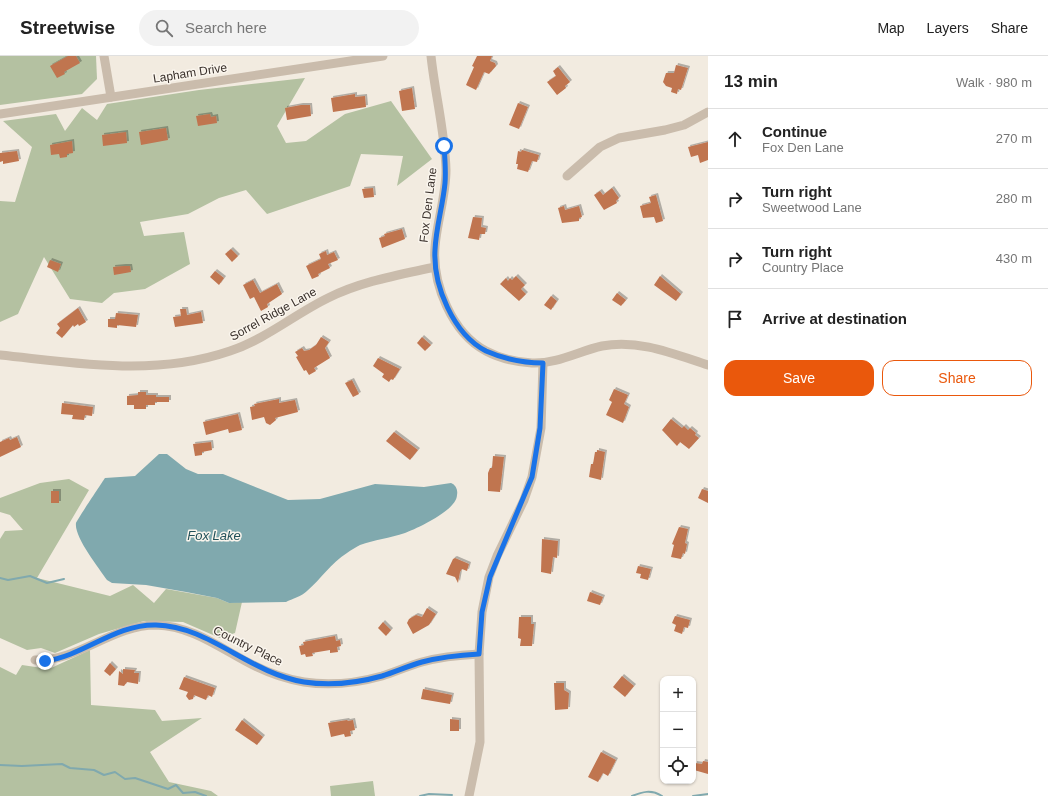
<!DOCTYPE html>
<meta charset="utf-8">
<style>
:root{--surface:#fff;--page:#f2f2f2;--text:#222;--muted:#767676;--line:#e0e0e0;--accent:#ea580c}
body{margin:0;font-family:Arial,sans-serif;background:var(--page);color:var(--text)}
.controls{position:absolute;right:12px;bottom:12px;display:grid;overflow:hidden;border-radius:8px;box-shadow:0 1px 3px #0004}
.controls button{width:36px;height:36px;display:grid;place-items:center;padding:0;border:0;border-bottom:1px solid var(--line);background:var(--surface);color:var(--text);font:20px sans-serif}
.stop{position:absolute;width:12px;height:12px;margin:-9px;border:3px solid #1a73e8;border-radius:50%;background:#fff}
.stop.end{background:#1a73e8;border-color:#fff;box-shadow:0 1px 4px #0008}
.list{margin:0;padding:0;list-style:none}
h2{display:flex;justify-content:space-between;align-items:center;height:52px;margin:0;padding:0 16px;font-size:17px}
h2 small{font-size:13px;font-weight:400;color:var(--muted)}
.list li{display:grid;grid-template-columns:26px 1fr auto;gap:12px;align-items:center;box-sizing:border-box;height:60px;padding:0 16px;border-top:1px solid var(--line)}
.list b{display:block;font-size:15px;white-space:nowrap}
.list p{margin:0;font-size:13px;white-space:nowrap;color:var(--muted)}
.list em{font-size:13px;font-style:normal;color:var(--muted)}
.actions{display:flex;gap:8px;padding:12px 16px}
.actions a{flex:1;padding:9px 0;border:1px solid var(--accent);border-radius:12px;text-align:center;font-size:14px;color:var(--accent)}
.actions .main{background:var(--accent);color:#fff}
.icon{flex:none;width:22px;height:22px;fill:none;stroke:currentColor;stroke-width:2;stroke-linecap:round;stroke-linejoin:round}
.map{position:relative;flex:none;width:708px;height:740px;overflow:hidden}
header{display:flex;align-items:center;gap:24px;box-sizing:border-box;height:56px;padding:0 20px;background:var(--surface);border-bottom:1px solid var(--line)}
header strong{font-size:19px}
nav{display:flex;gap:22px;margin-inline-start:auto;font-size:14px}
.search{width:280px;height:36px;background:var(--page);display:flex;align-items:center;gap:10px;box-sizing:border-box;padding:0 14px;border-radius:22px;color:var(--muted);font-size:15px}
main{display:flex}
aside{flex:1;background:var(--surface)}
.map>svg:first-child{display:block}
</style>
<header>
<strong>Streetwise</strong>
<div class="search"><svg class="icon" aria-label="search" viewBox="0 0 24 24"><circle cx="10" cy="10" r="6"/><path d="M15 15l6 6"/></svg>Search here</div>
<nav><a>Map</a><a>Layers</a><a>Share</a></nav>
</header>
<main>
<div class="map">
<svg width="708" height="740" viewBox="0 0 708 740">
<defs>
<filter id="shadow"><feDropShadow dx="2" dy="-2" stdDeviation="0" flood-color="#0004"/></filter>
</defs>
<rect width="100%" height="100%" fill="#f2ebe0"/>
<!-- green -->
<g fill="#b4c1a1">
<path d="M0,0H96L97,23L82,38L0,49Z"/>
<path d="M305,22L277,70L286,87L306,85L345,58L391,45L432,103L397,130L403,100L361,98L350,130L267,158L246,134L219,142L188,158L140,166L144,180L184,176L190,208L145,233L114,237L102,247L70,243L44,201L18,258L0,266V145L15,146L32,91L3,65L56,58L65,75L82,52L97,64L107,48L199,34Z"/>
<path d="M69,423L89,434L37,522L110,540L133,529L154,547L166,533L217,542L229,547L242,546L235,577L220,582L183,566L144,565L99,578L55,597L41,592L27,594L0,582V483L5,475L23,474L10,459L0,456V442L40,427Z"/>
<path d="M90,594L91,649L155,654L162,665L202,662L150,696L169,726L211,735L218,740H0V611L16,619L22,609L49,613Z"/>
<path d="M373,725L375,740H331L330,730Z"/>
</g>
<!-- water -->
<path fill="#80a9ae" d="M159,398H167L186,413L198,418H223L288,444L320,443L375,428L424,431L451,427C456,429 458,434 457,439C457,454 418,472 405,477C390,482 374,484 360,489C356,491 351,494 347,497C331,507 321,523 307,535C302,540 292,543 286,546L229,547L217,542L186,536L146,529L112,527L107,524C99,512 74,481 76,467C77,464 101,428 105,422L135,420Z"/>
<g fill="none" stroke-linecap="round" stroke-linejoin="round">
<!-- stream -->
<g stroke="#80a9ae" stroke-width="2">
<path d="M0,522L8,524L30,520L47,527L64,523"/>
<path d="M0,709L22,710L62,708L70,712L94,714L104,719L115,716L125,723L135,722L168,733L176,729L183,737L195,736L206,740"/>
<path d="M420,740L429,738L452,739"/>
<path d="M632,740C642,736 651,733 662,740"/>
<path d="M693,740L708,738"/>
</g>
</g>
<!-- building -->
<g fill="#c07450" filter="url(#shadow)">
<path d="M68,0H76L80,7L64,16L65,18L57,22L50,10Z"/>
<path d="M477,0H492L490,5L495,7L496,10L489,18L484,16L476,34L466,29L474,11L472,10Z"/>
<path d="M676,9L688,12L681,34L678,33L677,38L671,36L672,32L666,30L663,26L666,17H674Z"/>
<path d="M558,11L570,26L565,30L566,32L557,39L547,26L556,20L553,15Z"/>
<path d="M412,32L415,53L402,55L399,35Z"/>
<path d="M355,38V41L365,40L366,51L333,56L331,42Z"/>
<path d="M518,47L528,51L519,73L509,69Z"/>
<path d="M301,49H310L311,60L287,64L285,52Z"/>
<path d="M210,58L211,61L216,60L217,67L198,70L196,60Z"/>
<path d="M166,72L168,84L141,89L139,76Z"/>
<path d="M126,76L127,87L103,90L102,79Z"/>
<path d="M72,85L73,97L67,98V101L60,102L59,98L51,99L50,89Z"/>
<path d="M708,86V104L700,107L698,99L691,101L688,91Z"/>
<path d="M522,94L539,99L537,106L532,105L528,116L517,113L518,108H516L518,95L521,96Z"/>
<path d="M17,95L19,105L3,108V105L0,106V97Z"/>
<path d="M373,132L374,141L364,142L362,133Z"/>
<path d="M612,132L619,142L616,145L617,147L604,154L594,139L600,135L603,139Z"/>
<path d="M656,139L663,165L656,167L654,161L643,162L640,150L651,147L649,141Z"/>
<path d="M564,150L565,154L579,150L582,161L579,162V165L562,167L558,152Z"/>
<path d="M473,161L482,162L481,171L486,172L485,178H480L479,184L468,182Z"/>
<path d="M402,173L405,183L382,192L379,182L385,180L384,178Z"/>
<path d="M231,193L238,200L232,206L225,198Z"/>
<path d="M326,195L327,199L334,196L338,204L328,208L330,212L318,218L319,220L312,223L306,210L321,203L319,198Z"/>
<path d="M50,204L61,208L58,216L47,211Z"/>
<path d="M124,210H130L131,216L114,219L113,211Z"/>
<path d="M215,215L224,222L219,229L210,221Z"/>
<path d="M516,220L525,229L521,233L526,238L519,245L500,228L506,222L508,225L510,222L512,224Z"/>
<path d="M660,220L681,238L676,245L654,229Z"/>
<path d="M253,224L260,237L277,228L282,238L267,248L268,251L261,255L254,241L250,243L243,229Z"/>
<path d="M617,237L626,244L621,250L612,244Z"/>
<path d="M551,240L557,245L551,254L544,249Z"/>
<path d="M78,252L86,266L79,270L78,268L74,271L73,269L62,282L56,277L60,272L57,268Z"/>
<path d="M180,253H186L187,259L201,256L203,267L175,271L173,261L181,260Z"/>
<path d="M116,257L138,259L136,271L117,269V272L108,271V263H115Z"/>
<path d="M321,281L329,286L325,292L330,302L314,312L316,315L309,319L306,314L304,315L296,301L298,300L295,296L302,292L304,295L309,294L316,289Z"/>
<path d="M422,281L431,289L425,295L417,287Z"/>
<path d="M378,302L400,313L393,324L391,323L389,326L382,321L384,318L373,310Z"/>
<path d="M352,324L359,338L353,341L345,327Z"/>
<path d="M614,333L628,339L624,348L629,351L623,367L606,359L612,346L609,344Z"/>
<path d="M138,336H146V339H156V341H169V346H155V349H146V353H134V349H127V340L138,339Z"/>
<path d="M279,343V347L295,344L298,356L275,362L276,364L270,369L266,367L264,361L252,364L250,351L255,350L254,348Z"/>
<path d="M62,347L93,351L92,360L85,359L84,364L72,363L73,359L61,358Z"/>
<path d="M238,358L242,374L229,377L228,373L206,379L203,366Z"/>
<path d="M671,363L682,372L684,370L688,374L690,372L696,377L695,379L699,382L689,393L680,386L677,390L662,374Z"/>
<path d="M394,376L418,394L410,404L386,385Z"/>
<path d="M17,381L21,391L0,401V386L9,382L10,384Z"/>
<path d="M211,386L212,394L202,396V399L195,400L193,388Z"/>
<path d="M597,394L605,396L601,424L589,421L591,408H593L595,396H597Z"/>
<path d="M493,400L504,401L500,436L488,435V417L490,412H492Z"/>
<path d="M702,433L708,435V447L698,442Z"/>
<rect x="51" y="435" width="8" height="12"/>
<path d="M679,471L688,473L685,487L687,488L685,498L683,497L681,503L671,501L674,489L672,488Z"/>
<path d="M542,483L558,485L557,502L553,501L551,518L541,516Z"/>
<path d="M455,502L469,508L467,515L462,513L460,516L458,527L455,521L446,518L453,503Z"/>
<path d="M638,510L651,513L648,524L640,522L641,518L636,517Z"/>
<path d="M590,536L603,541L600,549L587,545Z"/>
<path d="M427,552L436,558L429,569L413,578L407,567L409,563L416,559L422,561Z"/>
<path d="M675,560L690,564L688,572L684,571L682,578L674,575L676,569L672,567Z"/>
<path d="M519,561H531V568H534L532,590H520L521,583L518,582Z"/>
<path d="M383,566L391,574L386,580L378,572Z"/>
<path d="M335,580L336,585L340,584L341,590L337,591L338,596L330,597V594L312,597L313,600L306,601L305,598L301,599L299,590L304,589L303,586Z"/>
<path d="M110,607L116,613L110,620L104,615Z"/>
<path d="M123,613L135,614L134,617H139L138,628L127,626L124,630L118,629L119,615L123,618Z"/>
<path d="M622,620L634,630L625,641L613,631Z"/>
<path d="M184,621L215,632L212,641L208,639L206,644L194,639L193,643L189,644L186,640L188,636L179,633Z"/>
<path d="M554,627H564V634L569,637L568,653L555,654Z"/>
<path d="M423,633L452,639L450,648L421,643Z"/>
<path d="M450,663L459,664V675H450Z"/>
<path d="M242,664L263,681L257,689L235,674Z"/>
<path d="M347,664L348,665L353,664L355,674L350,675L351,680L345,681L344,678L331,681L328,667Z"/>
<path d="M601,696L616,704L608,720L603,717L598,726L588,721Z"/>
<path d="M703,705L708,706V718L694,714L695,707L702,708Z"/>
</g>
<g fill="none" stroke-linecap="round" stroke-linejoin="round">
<!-- minor -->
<g stroke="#cabcac" stroke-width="9">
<path d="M104,0L111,41"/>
<path d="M431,0C435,38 445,76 446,114C446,140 437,165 435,191C432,228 452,277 486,295C499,302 517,306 532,307C557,308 579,295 602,290C639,283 674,298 708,309"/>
<path d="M0,58L383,0"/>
<path d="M567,120L600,91L619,82L665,74L684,69L708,56"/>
<path d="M0,299C78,307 154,321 230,295C266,283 295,258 328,242C362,225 399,219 435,211"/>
<path d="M35,604C78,606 112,569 156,569C193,570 221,593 253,609C269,617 286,623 304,626C330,630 357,627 382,620C395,616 408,610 422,606C440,601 460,599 479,598"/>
<path d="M469,740L480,686L479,598L482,556L489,521L497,500L524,444L532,421L541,372L543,307"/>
</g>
</g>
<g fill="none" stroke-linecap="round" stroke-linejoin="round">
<!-- route -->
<path stroke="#1a73e8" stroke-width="5" d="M45,605C84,600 115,568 156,569C209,570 249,617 304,626C330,630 357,627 382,620C395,616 408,610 422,606C441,601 460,599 479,598L482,556L490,521L532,421L540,372L543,307C524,307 504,303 486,295C453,278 433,229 435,194C436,171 443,149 445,127C446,115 445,103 444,90"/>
</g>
<g text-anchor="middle" stroke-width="3" stroke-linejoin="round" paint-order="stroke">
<!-- street labels -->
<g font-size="12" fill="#39302b" stroke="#faf5ed">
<text transform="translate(190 17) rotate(-9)" y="4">Lapham Drive</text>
<text transform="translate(428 149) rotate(-83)" y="4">Fox Den Lane</text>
<text transform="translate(273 258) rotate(-29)" y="4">Sorrel Ridge Lane</text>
<text transform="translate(248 590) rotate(26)" y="4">Country Place</text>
</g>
<!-- water labels -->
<g font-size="13" font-style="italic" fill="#225159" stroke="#faf5ed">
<text x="214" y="484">Fox Lake</text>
</g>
</g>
</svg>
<div class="controls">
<button>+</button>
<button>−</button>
<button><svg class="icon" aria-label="locate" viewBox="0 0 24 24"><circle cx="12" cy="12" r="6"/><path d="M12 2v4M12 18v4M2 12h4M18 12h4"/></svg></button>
</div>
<div class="stop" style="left:444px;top:90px"></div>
<div class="stop end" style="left:45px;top:605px"></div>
</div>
<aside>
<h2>13 min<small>Walk · 980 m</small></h2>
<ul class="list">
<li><svg class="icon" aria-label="ahead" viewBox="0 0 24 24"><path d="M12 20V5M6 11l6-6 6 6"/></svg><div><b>Continue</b><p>Fox Den Lane</p></div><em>270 m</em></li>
<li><svg class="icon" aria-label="right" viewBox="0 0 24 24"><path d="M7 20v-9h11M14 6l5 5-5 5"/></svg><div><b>Turn right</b><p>Sweetwood Lane</p></div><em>280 m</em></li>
<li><svg class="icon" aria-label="right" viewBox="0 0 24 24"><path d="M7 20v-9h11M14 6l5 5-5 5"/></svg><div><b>Turn right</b><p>Country Place</p></div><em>430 m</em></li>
<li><svg class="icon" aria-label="arrive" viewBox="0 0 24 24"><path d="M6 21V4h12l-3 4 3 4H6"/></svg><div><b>Arrive at destination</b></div></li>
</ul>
<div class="actions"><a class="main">Save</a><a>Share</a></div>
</aside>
</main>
